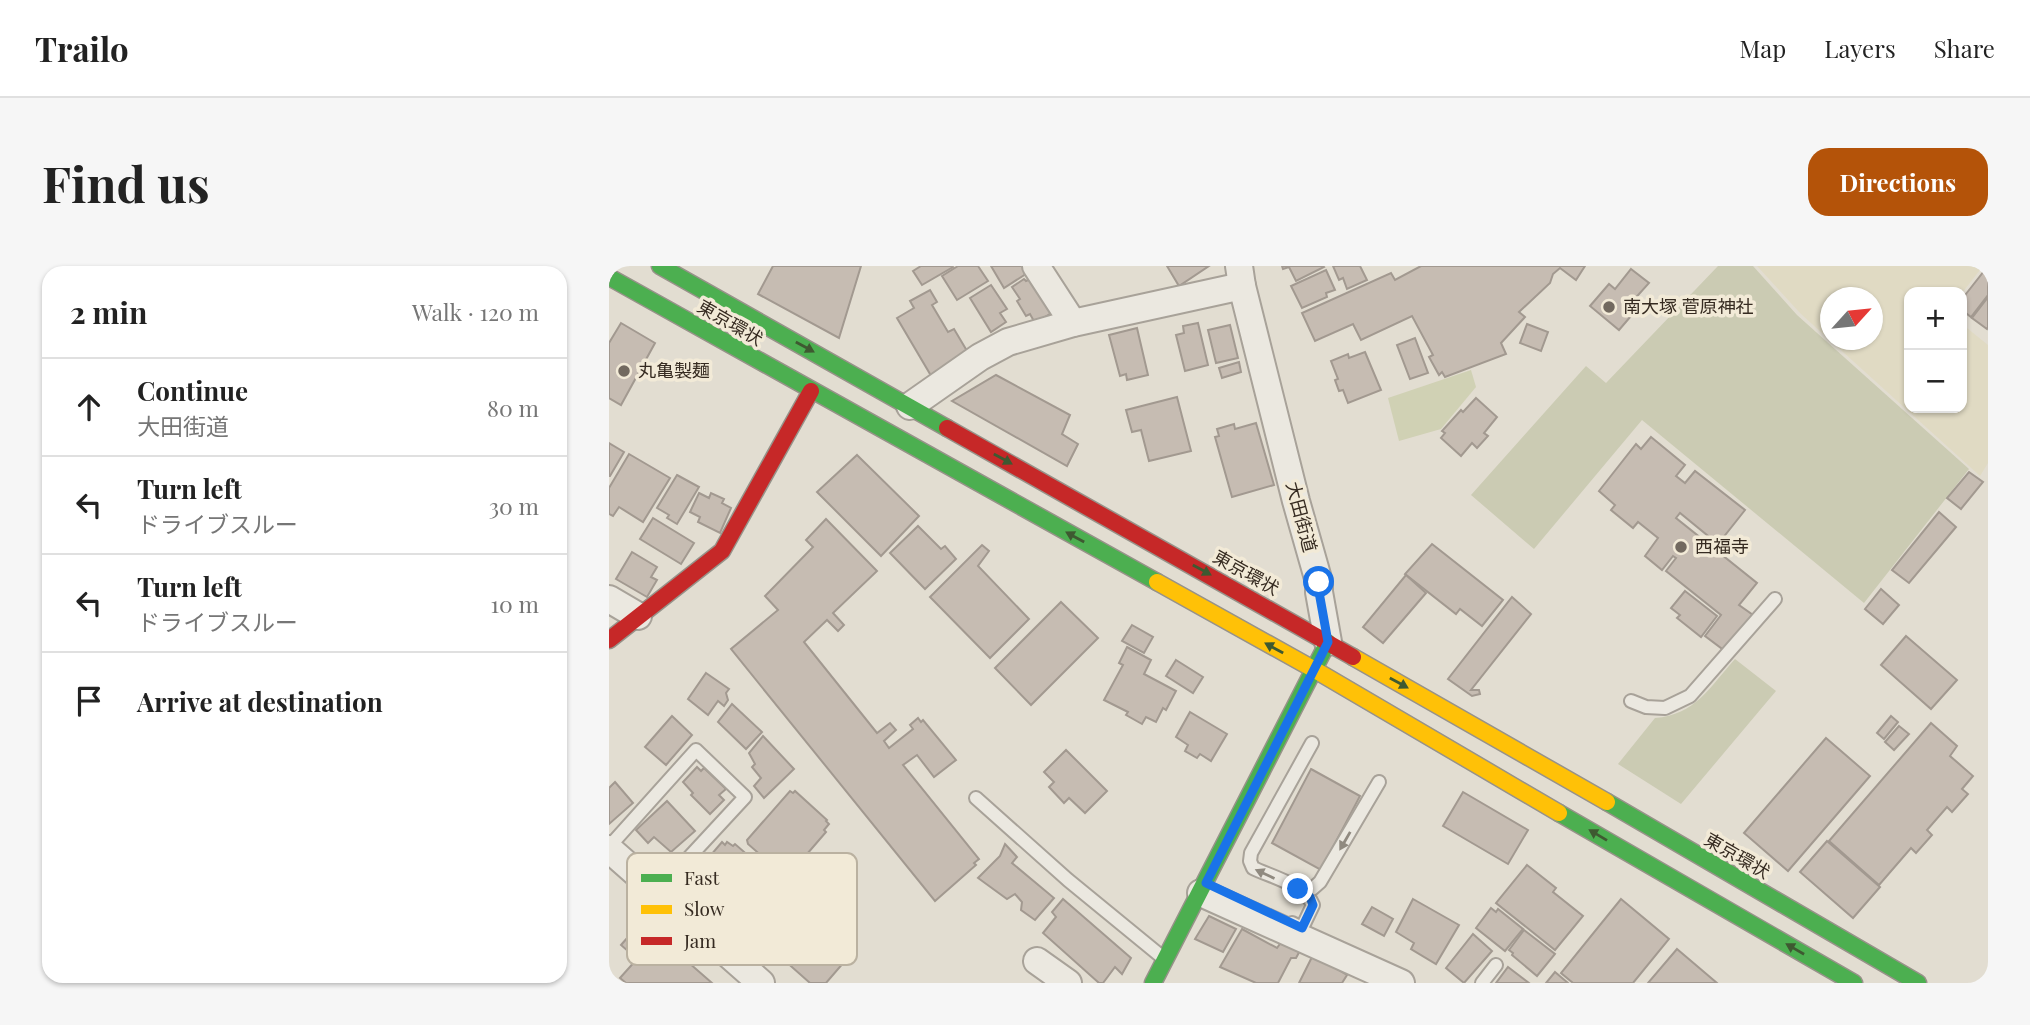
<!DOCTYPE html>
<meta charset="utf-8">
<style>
:root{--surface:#fff;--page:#f6f6f6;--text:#222;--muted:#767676;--line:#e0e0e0;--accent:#b45309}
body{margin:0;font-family:"Playfair Display","Noto Sans JP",serif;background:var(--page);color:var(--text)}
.controls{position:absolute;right:21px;top:21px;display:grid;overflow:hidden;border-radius:14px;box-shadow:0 2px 5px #0004}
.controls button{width:63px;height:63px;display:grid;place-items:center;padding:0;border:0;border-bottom:2px solid var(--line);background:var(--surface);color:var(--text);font:35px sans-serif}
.compass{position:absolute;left:1211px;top:21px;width:63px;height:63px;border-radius:50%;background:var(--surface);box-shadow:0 2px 5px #0004;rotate:63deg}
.stop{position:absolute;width:21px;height:21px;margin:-16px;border:5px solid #1a73e8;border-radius:50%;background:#fff}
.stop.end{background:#1a73e8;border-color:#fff;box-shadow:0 2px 7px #0008}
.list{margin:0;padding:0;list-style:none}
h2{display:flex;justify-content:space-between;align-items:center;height:91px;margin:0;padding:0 28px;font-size:30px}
h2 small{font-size:23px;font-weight:400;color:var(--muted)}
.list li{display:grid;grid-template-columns:46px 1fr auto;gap:21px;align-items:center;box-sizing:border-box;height:98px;padding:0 28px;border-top:2px solid var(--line)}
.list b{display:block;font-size:26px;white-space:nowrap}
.list p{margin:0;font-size:23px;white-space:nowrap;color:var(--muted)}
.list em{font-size:23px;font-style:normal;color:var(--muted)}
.icon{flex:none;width:38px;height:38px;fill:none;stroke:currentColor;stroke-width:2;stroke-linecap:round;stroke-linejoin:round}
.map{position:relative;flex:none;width:1379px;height:717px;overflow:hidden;border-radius:21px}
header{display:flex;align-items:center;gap:42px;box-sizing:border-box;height:98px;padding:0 35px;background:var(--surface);border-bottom:2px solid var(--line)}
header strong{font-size:33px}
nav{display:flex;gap:38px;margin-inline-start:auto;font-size:24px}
.intro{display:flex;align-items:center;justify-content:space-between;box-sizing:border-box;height:168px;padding:0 42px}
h1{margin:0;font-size:49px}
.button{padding:18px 32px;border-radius:21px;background:var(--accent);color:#fff;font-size:24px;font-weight:700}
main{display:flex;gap:42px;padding:0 42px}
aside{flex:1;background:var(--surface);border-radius:21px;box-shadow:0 2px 5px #0004}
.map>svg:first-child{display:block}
</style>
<header>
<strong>Trailo</strong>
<nav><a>Map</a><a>Layers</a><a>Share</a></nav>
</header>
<div class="intro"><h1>Find us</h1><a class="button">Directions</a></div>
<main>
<aside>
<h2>2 min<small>Walk · 120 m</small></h2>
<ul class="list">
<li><svg class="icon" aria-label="ahead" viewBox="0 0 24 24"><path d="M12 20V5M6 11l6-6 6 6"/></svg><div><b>Continue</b><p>大田街道</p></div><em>80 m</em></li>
<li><svg class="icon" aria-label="left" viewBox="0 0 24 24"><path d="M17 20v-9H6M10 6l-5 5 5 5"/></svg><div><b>Turn left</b><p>ドライブスルー</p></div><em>30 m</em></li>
<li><svg class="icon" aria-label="left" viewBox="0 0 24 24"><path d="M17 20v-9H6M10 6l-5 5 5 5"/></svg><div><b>Turn left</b><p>ドライブスルー</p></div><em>10 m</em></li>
<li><svg class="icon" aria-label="arrive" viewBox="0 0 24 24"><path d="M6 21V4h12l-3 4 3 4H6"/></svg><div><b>Arrive at destination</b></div></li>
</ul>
</aside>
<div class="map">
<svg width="1379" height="717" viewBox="0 0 1379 717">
<rect width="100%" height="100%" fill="#e2ddd1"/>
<!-- farmland -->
<path fill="#e0dac3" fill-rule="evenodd" d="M1148,0H1374L1353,27L1300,26V142H1353V58L1379,79V197L1371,210L1192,48ZM1222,32H1264V74H1222Z"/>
<!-- green -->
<path fill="#d0d1b4" d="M862,104L867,121L832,163L790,175L779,132Z"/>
<!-- cemetery -->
<g fill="#cbcbb3">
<path d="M1109,0H1144L1188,49L1360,203L1255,337L1033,154L925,283L862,229L977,100L997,117Z"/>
<path d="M1126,393L1167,425L1072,538L1009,498L1046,452C1086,449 1101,421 1126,393Z"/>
</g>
<!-- building -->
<g fill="#c6bcb2" stroke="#a29990" stroke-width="2">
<path d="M164,0H252L230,72L149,28Z"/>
<path d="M312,0H343L344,1L313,19L304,5Z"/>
<path d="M349,0H369L379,15L348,34L333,10Z"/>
<path d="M382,0H416L420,6L395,22Z"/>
<path d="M558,0H600L570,20Z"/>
<path d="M673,0H714L715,1L687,15L680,1L674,3Z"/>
<path d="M724,0H751L758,14L738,23L734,12L730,14Z"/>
<path d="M812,0H976L967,14L951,2L944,8L941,17L910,46L916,51L892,77L897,88L836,111L833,106L830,109L820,91L824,89L803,50L752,74L744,58L706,75L693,47L782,7L786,14Z"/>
<path d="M1379,0V29L1362,51L1353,44V33Z"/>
<path d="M1022,3L1040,17L1022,37L1028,43L1010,64L981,40L1000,18L1006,23Z"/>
<path d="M717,4L726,24L717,27L718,31L693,42L682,20Z"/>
<path d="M424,12L444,46L426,57L421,48L417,50L408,35L411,33L403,21L415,13L417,15Z"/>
<path d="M382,19L398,43L391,47L397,56L382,66L361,32Z"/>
<path d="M321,24L328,36L323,39L339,66L345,63L361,90L324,113L288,52L305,42L301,35Z"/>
<path d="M1379,31V61L1378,63L1363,52Z"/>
<path d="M12,57L46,77L12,139L0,132V77Z"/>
<path d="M589,57L599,99L576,105L567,69L575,67L574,60Z"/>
<path d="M918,58L939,66L932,85L911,77Z"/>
<path d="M621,59L629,92L607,97L599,64Z"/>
<path d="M528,62L539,109L518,114L517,108L511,110L500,69Z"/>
<path d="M806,72L819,107L801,113L788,79Z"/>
<path d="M756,86L772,124L739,137L734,124L730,125L726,114L729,113L722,95L739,88L740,92Z"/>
<path d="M630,96L632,106L613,112L610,102Z"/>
<path d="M387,109L461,149L453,168L469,178L458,200L343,135Z"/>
<path d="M568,131L582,185L540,195L532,164L523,166L517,144Z"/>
<path d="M867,132L888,151L875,167L879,170L868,182L863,177L852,190L832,172L836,167L833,165L852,144L854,146Z"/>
<path d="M647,157L665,219L623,231L606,171L610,170L608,163L625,158L626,163Z"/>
<path d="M1042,171L1076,199L1067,210L1076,217L1086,205L1136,244L1109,278L1071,247L1067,252L1148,317L1130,339L1144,349L1116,385L1096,370L1112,349L1057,305L1067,292L1064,290L1053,304L1036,290L1049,272L1029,256L1024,262L1002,244L1006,239L990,225L1027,178L1032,183Z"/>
<path d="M0,177L15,186L1,210H0Z"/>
<path d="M20,188L61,212L34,256L10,241L4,250L0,248V222Z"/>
<path d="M248,189L310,250L272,290L208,226Z"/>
<path d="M1360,206L1374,216L1352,243L1338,232Z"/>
<path d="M68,209L90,221L68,258L58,252L60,249L48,242Z"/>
<path d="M90,227L100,232L102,227L115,233L113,237L122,242L111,267L89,256L91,251L81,246Z"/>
<path d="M1330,246L1347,261L1300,317L1283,304Z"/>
<path d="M44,252L85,277L72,298L31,273Z"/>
<path d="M217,253L268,305L224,347L235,359L229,365L218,354L195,376L268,467L281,457L287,464L275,475L280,482L304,463L301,459L309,452L312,456L314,454L347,494L325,511L308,489L294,499L370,593L365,597L367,599L326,635L122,383L169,344L156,330L204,281L197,274Z"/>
<path d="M309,260L332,283L336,280L347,293L316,323L281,287Z"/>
<path d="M823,278L894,334L873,360L851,343L847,348L796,308Z"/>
<path d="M373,279L380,285L369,300L420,353L381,392L321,331Z"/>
<path d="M23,286L48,301L42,311L48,314L38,331L7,313Z"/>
<path d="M797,309L817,327L774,377L754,361Z"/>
<path d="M1272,323L1290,339L1274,358L1256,343Z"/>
<path d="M1076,325L1108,350L1092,371L1068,352L1071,349L1062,342Z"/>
<path d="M903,331L922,348L862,424H870L871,428L863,430L839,413Z"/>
<path d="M452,336L489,372L422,439L386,402Z"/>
<path d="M523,359L544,371L535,387L513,375Z"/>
<path d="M1297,370L1348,414L1322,443L1272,399Z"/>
<path d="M518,381L542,394L535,408L567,425L557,444L554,442L547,456L537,451L533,458L517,449L519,446L495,434L514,399L510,397Z"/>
<path d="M567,394L594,411L584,427L557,410Z"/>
<path d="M97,407L120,423L117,427L119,434L115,440L109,435L99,449L79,433Z"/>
<path d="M123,438L153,466L137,483L109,456Z"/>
<path d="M581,446L618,468L602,495L591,488L588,492L576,485L579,479L567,471Z"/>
<path d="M63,450L83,469L57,499L36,481Z"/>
<path d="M1282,450L1289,456L1275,473L1268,467Z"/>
<path d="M1322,457L1348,480L1341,490L1364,510L1353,523L1359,528L1343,546L1338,541L1318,564L1323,569L1307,587L1302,582L1270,619L1220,575Z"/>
<path d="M1290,460L1300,468L1285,484L1276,476Z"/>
<path d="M154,470L185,503L155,532L145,520L152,512L143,501L146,498L140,487Z"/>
<path d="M1217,472L1261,510L1179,605L1135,567Z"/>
<path d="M457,484L498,525L476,547L460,532L455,537L440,521L445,516L435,506Z"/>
<path d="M88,501L92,505L95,502L117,523L110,529L115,534L101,548L82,529L84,527L74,516Z"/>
<path d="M702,503L751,530L712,604L663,577Z"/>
<path d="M6,516L24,537L0,558V522Z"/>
<path d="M181,525L184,527L186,525L218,554L217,555L220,558L215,564L217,566L173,617L174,619L184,609L191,610L192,617L183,626L206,646L215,637L220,640V645L213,653L240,676L238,679L243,683L240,686L242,688L217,717H201L122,647L117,653L106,651L97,637L101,630L84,615L87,612L84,610L113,576L116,579L118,576L124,580L126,578L165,612L171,606L139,578L138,574Z"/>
<path d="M854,526L919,564L899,598L834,560Z"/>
<path d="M58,535L86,565L62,586L45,571L39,577L27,564Z"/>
<path d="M1218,575L1271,621L1244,652L1191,606Z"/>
<path d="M396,578L408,591L403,597L445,632L426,654L412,644L413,636L406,628L398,633L369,612L391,590Z"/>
<path d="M918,599L947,622L944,626L974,650L946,684L887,637Z"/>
<path d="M454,633L522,692L513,708L506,701L494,717H490L434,667L447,651L443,646Z"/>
<path d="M804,633L850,659L827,698L802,683L805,677L787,666Z"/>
<path d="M1012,633L1060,673L1024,717H964L952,707Z"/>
<path d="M763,641L784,653L775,670L753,658Z"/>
<path d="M882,642L887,646L889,643L914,663L896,685L867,662Z"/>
<path d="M600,650L627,663L614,686L586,673Z"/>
<path d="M34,654L40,659L44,655L54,663L48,669L103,717H17L11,712L28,693L12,679Z"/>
<path d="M633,663L668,682L673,675L693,681L687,692H682L669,717H647L611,701Z"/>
<path d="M915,664L946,688L928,710L903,689L904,687L900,684Z"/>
<path d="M864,668L883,685L855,717L837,702Z"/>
<path d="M1068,683L1108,717H1039Z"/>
<path d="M704,689L738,709L733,717H690Z"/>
<path d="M899,701L920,717H887Z"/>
<path d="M946,706L959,717H937Z"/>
</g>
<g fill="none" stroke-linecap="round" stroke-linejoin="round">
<!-- lane casing -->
<g stroke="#a8a299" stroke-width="16">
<g id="lane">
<path d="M1022,435L1037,441L1056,442L1081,430L1166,333"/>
<path d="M367,532L459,614L553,691"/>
<path d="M0,581L87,484L136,531L49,625"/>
<path d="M693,625L703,623L711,616L770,516"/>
<path d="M683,657L693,662L704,639C696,619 663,611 644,602L641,595L642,587L703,477"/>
<path d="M873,717L887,699"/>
</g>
</g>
<!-- street casing -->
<g stroke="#a8a299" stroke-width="30">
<g id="street">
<path d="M427,0L464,57"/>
<path d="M630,0L633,20L687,235L710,316V326L719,376"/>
<path d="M301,140L371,91L399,76L464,57L633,20"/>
<path d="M0,333L29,350"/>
<path d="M0,583L152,717"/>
<path d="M592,627L792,717"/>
<path d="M428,695L459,717"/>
</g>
</g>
<!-- fast casing -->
<g stroke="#979289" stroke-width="19">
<g id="fast">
<path d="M51,0L338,162"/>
<path d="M0,11L548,316"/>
<path d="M998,536L1309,717"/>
<path d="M950,547L1245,717"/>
<path d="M544,717L719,376"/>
</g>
</g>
<!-- slow casing -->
<g stroke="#979289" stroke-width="19">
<g id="slow">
<path d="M548,316L706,404L950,547"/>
<path d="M744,391L998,536"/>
</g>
</g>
<!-- jam casing -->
<g stroke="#979289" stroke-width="19">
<g id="jam">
<path d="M338,162L744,391"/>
<path d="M0,374L113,285L202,125"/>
</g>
</g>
<!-- lane -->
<use href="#lane" stroke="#ebe8e0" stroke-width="12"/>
<!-- street -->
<use href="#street" stroke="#ebe8e0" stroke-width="26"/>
<!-- fast -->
<use href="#fast" stroke="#4caf50" stroke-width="16"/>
<!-- slow -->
<use href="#slow" stroke="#ffc107" stroke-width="16"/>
<!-- jam -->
<use href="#jam" stroke="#c62828" stroke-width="16"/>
</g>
<!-- one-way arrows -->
<defs><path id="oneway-solid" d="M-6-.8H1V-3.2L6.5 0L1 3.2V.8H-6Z" transform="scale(1.75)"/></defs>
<g fill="#3e5931">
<use href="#oneway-solid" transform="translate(196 81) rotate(29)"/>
<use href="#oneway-solid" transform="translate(394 193) rotate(29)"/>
<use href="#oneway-solid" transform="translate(466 271) rotate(-151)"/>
<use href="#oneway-solid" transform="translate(593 304) rotate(29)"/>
<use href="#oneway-solid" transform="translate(665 382) rotate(-151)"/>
<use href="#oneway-solid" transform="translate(790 417) rotate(29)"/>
<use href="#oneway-solid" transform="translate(989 569) rotate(-149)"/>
<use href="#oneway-solid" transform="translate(1186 683) rotate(-150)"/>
</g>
<g fill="#908a80">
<use href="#oneway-solid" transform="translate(736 575) rotate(120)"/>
<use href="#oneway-solid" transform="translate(656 608) rotate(-155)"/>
</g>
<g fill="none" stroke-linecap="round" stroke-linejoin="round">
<!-- route -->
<path stroke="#1a73e8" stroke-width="9" d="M689,623L701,631L704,639L693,662L597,617L719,376L710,326V316"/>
</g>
<!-- markers -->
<g fill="#72695f" stroke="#f2ead7" stroke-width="2.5">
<circle cx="1000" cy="41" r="7"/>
<circle cx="15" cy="105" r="7"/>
<circle cx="1072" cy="281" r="7"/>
</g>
<g text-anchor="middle" stroke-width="7" stroke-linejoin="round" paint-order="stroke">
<!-- poi labels -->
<g font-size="18" fill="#362b21" stroke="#f2ead7" text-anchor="start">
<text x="1014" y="47">南大塚 菅原神社</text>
<text x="29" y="111">丸亀製麺</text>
<text x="1086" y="287">西福寺</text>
</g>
<!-- street labels -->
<g font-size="18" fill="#362b21" stroke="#f2ead7">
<text transform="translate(121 57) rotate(30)" y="6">東京環状</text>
<text transform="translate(692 251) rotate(75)" y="6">大田街道</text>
<text transform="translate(637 307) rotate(29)" y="6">東京環状</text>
<text transform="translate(1128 590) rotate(30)" y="6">東京環状</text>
</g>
</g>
<!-- legend -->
<rect x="18" y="587" width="230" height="112" rx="10" fill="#f2ead7" stroke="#bab1a0" stroke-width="2"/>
<rect x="32" y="608" width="31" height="8" fill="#4caf50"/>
<rect x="32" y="639" width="31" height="9" fill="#ffc107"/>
<rect x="32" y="671" width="31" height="8" fill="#c62828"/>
<g font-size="19" fill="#362b21">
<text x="75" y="619">Fast</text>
<text x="75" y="650">Slow</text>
<text x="75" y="682">Jam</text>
</g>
</svg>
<div class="controls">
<button>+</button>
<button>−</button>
</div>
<svg class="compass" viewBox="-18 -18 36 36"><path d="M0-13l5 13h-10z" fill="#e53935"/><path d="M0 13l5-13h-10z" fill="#767676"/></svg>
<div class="stop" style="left:710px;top:316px"></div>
<div class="stop end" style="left:689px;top:623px"></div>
</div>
</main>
